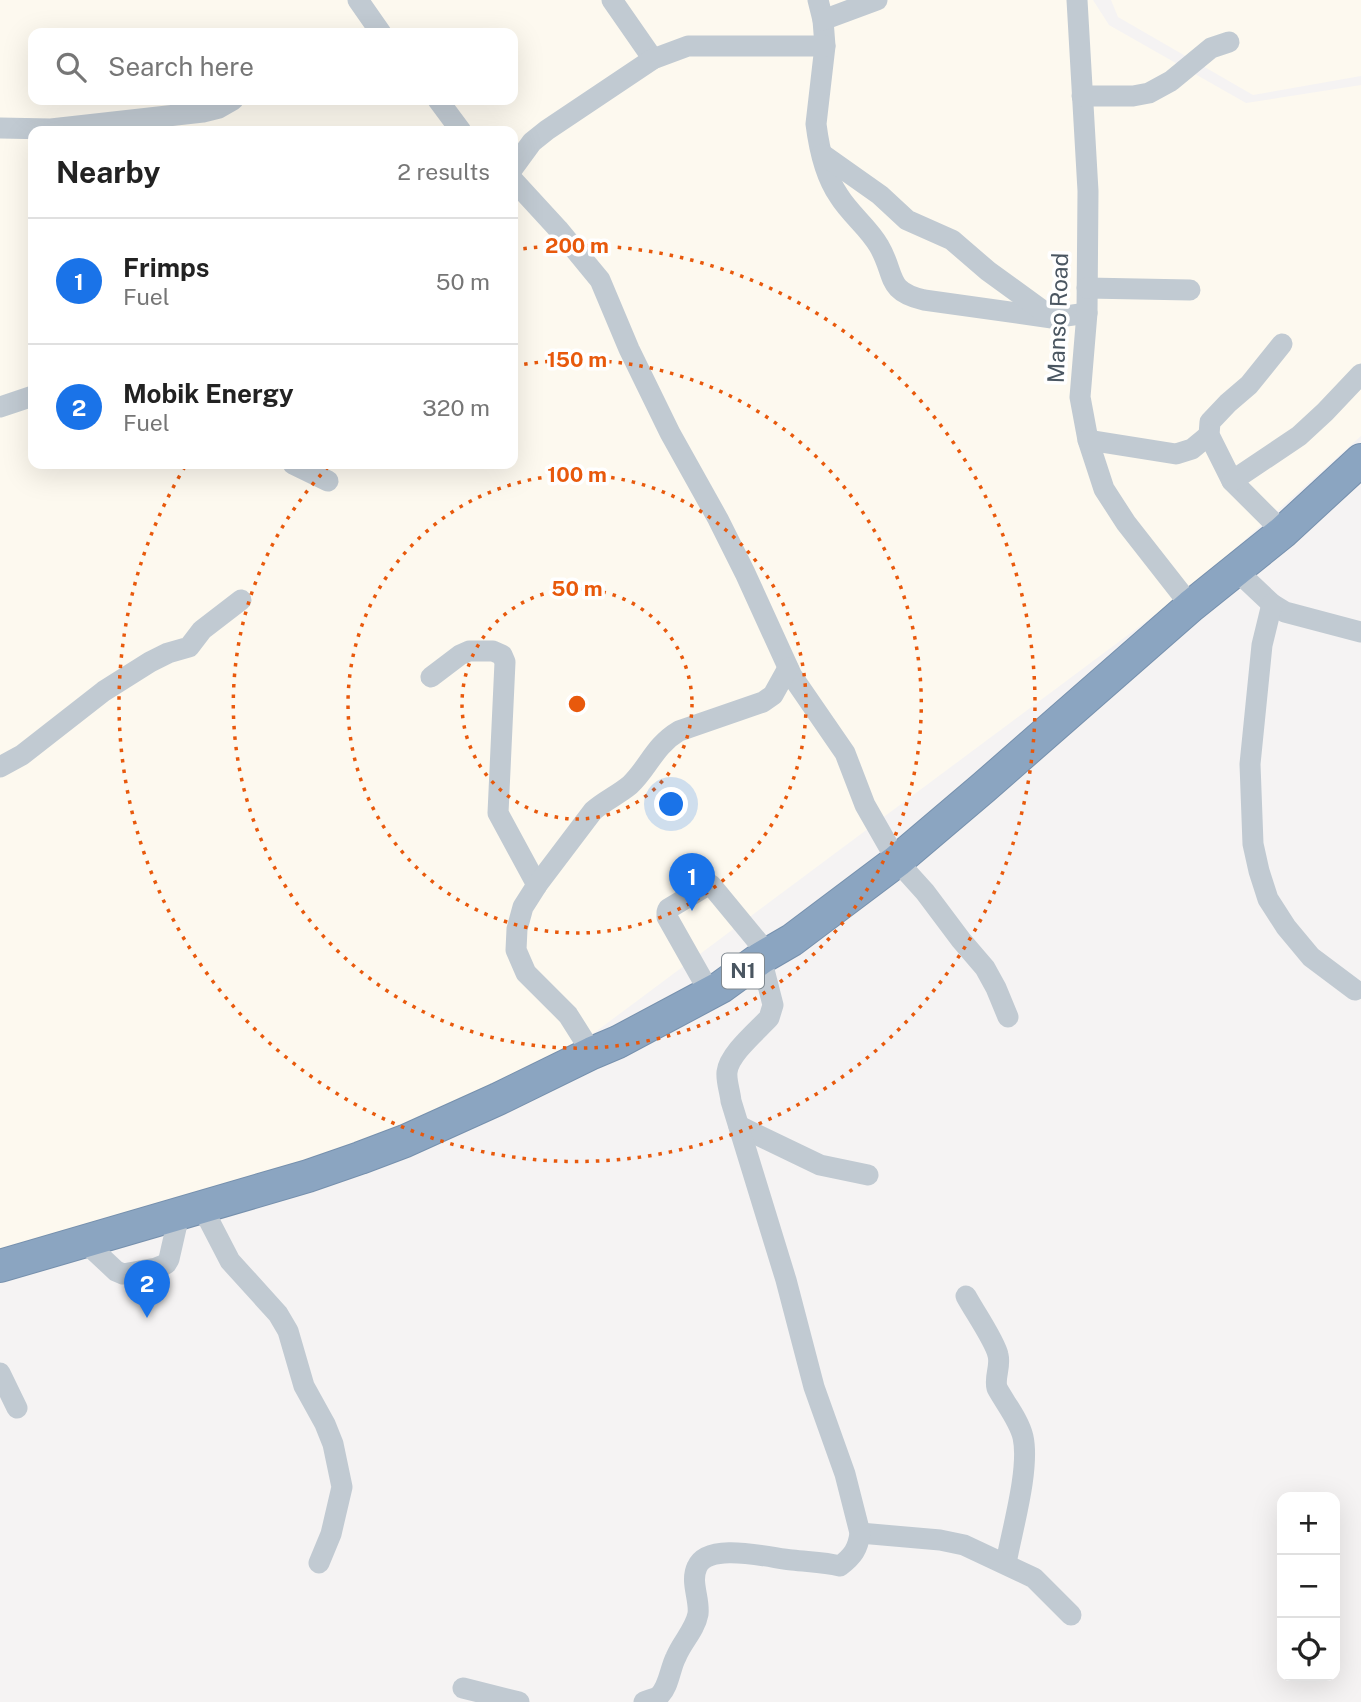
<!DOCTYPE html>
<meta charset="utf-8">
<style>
:root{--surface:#fff;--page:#f2f2f2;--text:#222;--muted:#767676;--line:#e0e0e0;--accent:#1a73e8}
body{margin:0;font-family:"Public Sans",sans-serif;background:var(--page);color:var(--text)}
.controls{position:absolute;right:21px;bottom:21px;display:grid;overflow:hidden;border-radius:14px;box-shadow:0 7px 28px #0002}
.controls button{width:63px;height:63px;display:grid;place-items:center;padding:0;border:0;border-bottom:2px solid var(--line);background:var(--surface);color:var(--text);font:35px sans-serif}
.you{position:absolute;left:672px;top:805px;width:24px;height:24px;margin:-18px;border:5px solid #fff;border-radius:50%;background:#1a73e8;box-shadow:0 0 0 10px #1a73e833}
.badge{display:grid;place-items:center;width:46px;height:46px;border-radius:50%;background:var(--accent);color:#fff;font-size:23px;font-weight:700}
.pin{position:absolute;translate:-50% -58px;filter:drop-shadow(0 2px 4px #0008)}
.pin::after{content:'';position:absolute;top:37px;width:24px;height:21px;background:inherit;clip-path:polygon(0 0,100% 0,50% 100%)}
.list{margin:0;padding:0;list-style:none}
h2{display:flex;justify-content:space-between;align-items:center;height:91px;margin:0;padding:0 28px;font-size:30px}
h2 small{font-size:23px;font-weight:400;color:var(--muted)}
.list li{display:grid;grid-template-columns:46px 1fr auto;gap:21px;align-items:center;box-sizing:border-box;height:126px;padding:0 28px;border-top:2px solid var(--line)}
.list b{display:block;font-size:26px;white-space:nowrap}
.list p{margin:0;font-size:23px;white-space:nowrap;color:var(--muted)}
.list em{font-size:23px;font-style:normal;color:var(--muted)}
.icon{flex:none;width:38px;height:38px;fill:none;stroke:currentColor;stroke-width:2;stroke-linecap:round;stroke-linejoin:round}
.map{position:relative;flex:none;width:1361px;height:1702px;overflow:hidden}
.search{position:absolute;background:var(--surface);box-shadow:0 7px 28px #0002;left:28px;top:28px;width:490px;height:77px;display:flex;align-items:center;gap:18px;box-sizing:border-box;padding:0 24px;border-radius:14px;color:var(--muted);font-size:26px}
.panel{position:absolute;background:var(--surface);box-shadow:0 7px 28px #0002;left:28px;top:126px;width:490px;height:343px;border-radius:14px}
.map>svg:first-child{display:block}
</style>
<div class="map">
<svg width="1361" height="1702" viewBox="0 0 1361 1702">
<rect width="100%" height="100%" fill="#f5f3f3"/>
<!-- commercial -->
<g fill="#fdf9ef" fill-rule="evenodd">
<path d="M0,0H1093L1109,25L1246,103L1361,85V436L1191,588L547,1068L220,1195L0,1257ZM33,33H513V100H33ZM33,131H513V464H33Z"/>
<path d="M1111,0H1361V76L1253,95L1118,17Z"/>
</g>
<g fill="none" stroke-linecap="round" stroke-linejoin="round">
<!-- highway casing -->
<g stroke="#7690ad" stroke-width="34">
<path id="highway" d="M0,1266L308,1176L360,1158L405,1141L498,1099L592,1053L618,1042L721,987L761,958L792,940L897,861L983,788L1191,606L1283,532L1361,460"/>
</g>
<!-- minor -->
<g stroke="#c1cad2" stroke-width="21">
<path d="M358,0L381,33"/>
<path d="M612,0L653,59"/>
<path d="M818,0L823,20L825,46L816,124C819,148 825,176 839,196C850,214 869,228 879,246C896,275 885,291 924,300L1052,318L1087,313"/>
<path d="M1077,0L1088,191L1087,313L1080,397L1088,440L1104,489L1126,523L1191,606"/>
<path d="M823,20L877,0"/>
<path d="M1082,96H1133L1149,93L1171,81L1211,48L1229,42"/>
<path d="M438,100L461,131"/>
<path d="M0,128L51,129L203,112L219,108L233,100"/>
<path d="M822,154L880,195L907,220L952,240L988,271L1050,316"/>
<path d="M513,168L532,142L547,130L653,59L688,46H825"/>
<path d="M513,180L558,229L600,280L629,349L670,433L718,519L745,573L792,676L845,753L865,805L897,861L925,892L961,940L985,968L996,988L1008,1017"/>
<path d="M1087,288L1190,290"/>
<path d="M1282,344L1249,385L1228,403L1210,422L1209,435L1232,481L1283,532"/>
<path d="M0,407L33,396"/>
<path d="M1088,440L1176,454L1192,449L1209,435"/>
<path d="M293,464L328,481"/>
<path d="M1232,481L1299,436L1325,412L1361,374"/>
<path d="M1237,571L1272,604L1285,612L1361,632"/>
<path d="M1272,604L1262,645L1250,764L1253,844L1259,871L1268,899L1286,927L1311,957L1355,990"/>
<path d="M431,677L460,655L469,651H493L502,655L505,662L498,813L537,885"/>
<path d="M0,767L22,755L104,691L150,662L168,653L189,647L202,630L241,600"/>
<path d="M710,993L667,917V912L668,909L708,885H711L768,954"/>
<path d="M592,1053L568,1015L526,973L516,950L517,929L523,907L537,885L593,811C604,801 618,795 630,785C649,767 654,746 679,731L763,702L773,695L788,668"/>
<path d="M739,1126L820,1165L868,1175"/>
<path d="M202,1207L230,1261L278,1314L288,1331L304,1386L325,1424L333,1444L342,1487L331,1534L319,1563"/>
<path d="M85,1242L116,1271L123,1274L156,1268L166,1264L169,1259L179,1215"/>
<path d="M966,1296C974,1311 995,1341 998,1355C1001,1367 994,1377 997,1388C1005,1403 1019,1420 1023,1437C1030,1469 1012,1530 1006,1563"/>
<path d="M0,1373L17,1408"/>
<path d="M860,1533L940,1540L964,1545L1034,1578L1071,1615"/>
<path d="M463,1688L519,1702"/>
<path d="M644,1702C648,1700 655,1699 659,1696C669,1687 670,1668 676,1657C682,1642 695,1630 698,1614C700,1599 690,1582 697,1567C708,1541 770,1558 792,1560C809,1562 824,1562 840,1566C853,1556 858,1549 860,1533L845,1474L814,1387L786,1280L731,1101C730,1091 726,1081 727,1072C729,1054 757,1031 769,1018L773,1005L761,958"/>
</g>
<!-- highway -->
<use href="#highway" stroke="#8ba5c1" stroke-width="32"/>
</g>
<!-- distance rings -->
<g fill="none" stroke="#e8590c" stroke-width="3.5" stroke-dasharray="3.5 7">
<circle cx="577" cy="704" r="115"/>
<circle cx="577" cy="704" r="229"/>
<path d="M514 366A344 344 0 1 1 330 465"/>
<path d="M513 250A458 458 0 1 1 186 465"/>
</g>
<g text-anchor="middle" stroke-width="7" stroke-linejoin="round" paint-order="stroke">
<!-- shield labels -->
<rect fill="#fff" stroke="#808990" stroke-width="2" x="722" y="953.5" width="42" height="35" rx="5"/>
<g font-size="21" font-weight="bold" fill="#4a5661">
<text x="743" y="978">N1</text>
</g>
<!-- street labels -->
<g font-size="23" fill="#4a5661" stroke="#fff">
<text transform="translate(1058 318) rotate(-88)" y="8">Manso Road</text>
</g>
</g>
<circle cx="577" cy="704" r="10" fill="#e8590c" stroke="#fff" stroke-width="3.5"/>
<g font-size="21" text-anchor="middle" font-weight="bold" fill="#e8590c" stroke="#fff" stroke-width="7" stroke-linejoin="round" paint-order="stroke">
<text x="577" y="253">200 m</text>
<text x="577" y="367">150 m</text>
<text x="577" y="482">100 m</text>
<text x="577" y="596">50 m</text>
</g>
</svg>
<div class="controls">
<button>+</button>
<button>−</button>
<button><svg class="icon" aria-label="locate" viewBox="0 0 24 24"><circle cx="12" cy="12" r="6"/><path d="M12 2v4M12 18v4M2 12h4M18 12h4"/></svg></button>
</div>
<div class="you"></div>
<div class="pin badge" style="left:692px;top:911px">1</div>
<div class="pin badge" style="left:147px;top:1318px">2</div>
<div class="search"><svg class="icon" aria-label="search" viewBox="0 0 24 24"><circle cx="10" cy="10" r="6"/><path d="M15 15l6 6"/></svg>Search here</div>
<section class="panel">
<h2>Nearby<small>2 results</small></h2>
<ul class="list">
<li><span class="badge">1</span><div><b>Frimps</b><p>Fuel</p></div><em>50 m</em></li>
<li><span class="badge">2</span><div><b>Mobik Energy</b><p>Fuel</p></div><em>320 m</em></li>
</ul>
</section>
</div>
